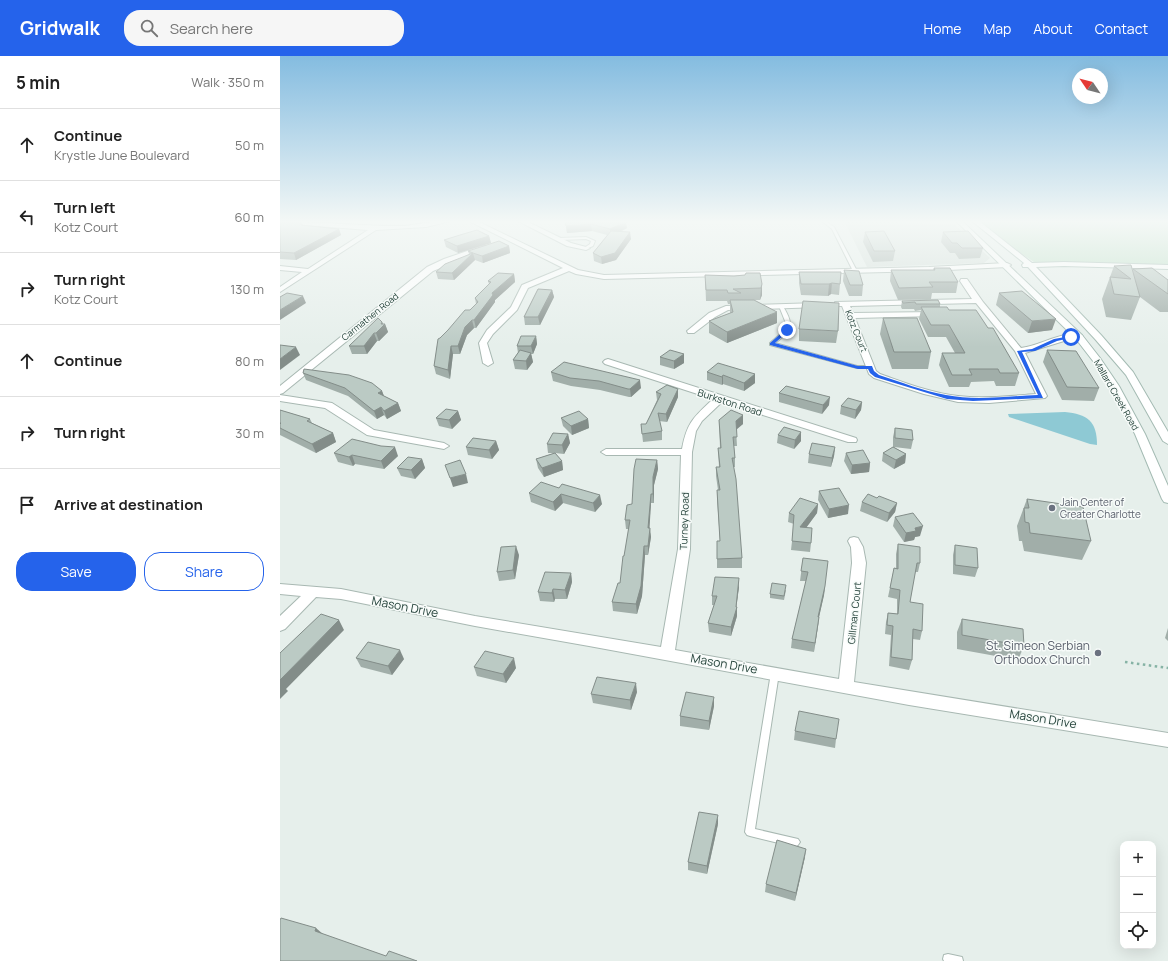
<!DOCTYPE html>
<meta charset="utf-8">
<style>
:root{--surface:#fff;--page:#f6f6f6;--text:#222;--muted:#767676;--line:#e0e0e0;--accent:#2563eb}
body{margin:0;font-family:Manrope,sans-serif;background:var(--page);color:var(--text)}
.controls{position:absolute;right:12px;bottom:12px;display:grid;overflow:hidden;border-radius:8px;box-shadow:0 4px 16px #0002}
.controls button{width:36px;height:36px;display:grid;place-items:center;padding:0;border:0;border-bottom:1px solid var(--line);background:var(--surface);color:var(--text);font:20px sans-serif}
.compass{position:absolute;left:792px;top:12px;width:36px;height:36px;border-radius:50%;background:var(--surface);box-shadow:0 4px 16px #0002;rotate:305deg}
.stop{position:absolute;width:12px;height:12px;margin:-9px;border:3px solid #2563eb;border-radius:50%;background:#fff}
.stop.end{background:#2563eb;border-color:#fff;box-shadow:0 1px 4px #0008}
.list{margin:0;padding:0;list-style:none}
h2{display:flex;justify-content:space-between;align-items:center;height:52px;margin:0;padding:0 16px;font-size:17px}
h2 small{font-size:13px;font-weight:400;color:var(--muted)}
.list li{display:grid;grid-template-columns:26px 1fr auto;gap:12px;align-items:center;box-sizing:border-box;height:72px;padding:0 16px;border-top:1px solid var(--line)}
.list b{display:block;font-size:15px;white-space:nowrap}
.list p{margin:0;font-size:13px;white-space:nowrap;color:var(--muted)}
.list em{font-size:13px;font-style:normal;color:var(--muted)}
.actions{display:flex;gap:8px;padding:12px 16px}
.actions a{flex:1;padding:9px 0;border:1px solid var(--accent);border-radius:16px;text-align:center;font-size:14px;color:var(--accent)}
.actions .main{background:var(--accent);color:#fff}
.icon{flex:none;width:22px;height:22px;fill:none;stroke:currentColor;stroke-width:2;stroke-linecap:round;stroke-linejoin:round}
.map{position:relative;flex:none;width:888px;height:905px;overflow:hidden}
header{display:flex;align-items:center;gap:24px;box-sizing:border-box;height:56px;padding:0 20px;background:var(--accent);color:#fff}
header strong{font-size:19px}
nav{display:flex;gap:22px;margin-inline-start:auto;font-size:14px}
.search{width:280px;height:36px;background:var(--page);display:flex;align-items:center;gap:10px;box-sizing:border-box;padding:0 14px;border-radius:16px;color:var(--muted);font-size:15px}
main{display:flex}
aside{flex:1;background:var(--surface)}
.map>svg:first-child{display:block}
</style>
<header>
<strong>Gridwalk</strong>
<div class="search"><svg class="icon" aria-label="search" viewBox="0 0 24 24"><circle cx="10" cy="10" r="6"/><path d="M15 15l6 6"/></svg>Search here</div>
<nav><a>Home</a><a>Map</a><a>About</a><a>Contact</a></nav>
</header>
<main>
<aside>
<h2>5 min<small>Walk · 350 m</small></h2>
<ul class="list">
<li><svg class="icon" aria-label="ahead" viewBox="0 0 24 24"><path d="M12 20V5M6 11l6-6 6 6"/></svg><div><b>Continue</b><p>Krystle June Boulevard</p></div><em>50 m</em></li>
<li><svg class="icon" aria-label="left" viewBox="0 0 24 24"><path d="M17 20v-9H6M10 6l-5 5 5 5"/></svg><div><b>Turn left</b><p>Kotz Court</p></div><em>60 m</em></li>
<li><svg class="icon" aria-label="right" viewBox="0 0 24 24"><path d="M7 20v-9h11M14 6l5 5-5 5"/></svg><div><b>Turn right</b><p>Kotz Court</p></div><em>130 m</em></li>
<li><svg class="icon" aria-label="ahead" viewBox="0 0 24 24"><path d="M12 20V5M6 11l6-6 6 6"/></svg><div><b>Continue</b></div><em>80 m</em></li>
<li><svg class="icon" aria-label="right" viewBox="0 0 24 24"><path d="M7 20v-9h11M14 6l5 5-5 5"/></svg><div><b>Turn right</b></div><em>30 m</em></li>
<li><svg class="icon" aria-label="arrive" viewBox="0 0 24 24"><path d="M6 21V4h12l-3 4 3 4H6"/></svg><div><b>Arrive at destination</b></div></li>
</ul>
<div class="actions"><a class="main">Save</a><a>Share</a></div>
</aside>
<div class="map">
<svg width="888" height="905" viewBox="0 0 888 905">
<rect width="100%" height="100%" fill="#e6efeb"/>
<!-- built -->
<path fill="#d4dfda" d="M564,165L674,168L710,202L704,207L587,211Z"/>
<!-- green -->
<path fill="#bfe0c8" d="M700,165H888V210L754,206L730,190Z"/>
<!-- water -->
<path fill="#8ec9d4" d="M785,356C807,358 817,365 817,389L810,388L729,361L728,358Z"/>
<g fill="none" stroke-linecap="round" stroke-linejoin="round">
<!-- lane casing -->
<g stroke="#a8b8b2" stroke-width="2">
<g id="lane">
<path d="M542,165H545L554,171L577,215L576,216L573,215L552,173Z"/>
<path d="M306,181L315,185L313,190L306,193L304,192L310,188L311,185L306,183L279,184L277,183L279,182Z"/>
<path d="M500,249H502C506,255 513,266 509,274C507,278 499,284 495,287L577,310H590L592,311L590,312H577L490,289V287L505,274V265L499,250Z"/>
<path d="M495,614L498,615L499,617L475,773L518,783L520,786L518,789L515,791L470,780L467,779L465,776L491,617L492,615Z"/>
<path d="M668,898L682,901L683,905H664L663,903L664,899Z"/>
</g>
</g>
<!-- street casing -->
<g stroke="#a8b8b2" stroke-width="2">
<g id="street">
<path d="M0,165L104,170H125L159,165H170L146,171L96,174L0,236V231L22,216L0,214V210L28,213L88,174L0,167Z"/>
<path d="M189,165H197L298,214L324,219L649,211L727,207L731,209L727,211L649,215L324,223L296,218L289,215L248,232L237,254L213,278L207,287L213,307L208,310L203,307L199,287L207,274L231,251L242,229L283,212Z"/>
<path d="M238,165H246L291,187L310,192L306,194L287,190Z"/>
<path d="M202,190H208L209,192L153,215L3,337L0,338V330L147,211L164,203Z"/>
<path d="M681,223H687L703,246L741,292C761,290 782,274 802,279L803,281L802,283L784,285L745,297L767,340L765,342L709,347L678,346L644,338L594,322L589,318L562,250H555V246L692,243L680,225ZM696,247L735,295L756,338C730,340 704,343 678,340C651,337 626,327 600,318L596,315L575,262L656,260L660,258L656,256L573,257L570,250Z"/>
<path d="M538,247H541V251L448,254L435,261L414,277H408L407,275L429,257L446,250Z"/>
<path d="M328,303L576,382L577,384L576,386H568L442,346L422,365L416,375L412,396L410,493L395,594L559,623L572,507L571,491L568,485L570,482L574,481L578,482L583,491L586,507L574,626L888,677V691L629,649L309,590L195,570L61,543L36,541L5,573L0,575V560L21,540L0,538V528L61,533L195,560L381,591L398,493L401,399H326L321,396L326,393H402C407,366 414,361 433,343L325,308L323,306L325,304Z"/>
<path d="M0,339L52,347L94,374L164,387L169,390L164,393L87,379L45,352L0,345Z"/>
</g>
</g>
<!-- secondary casing -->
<g stroke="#a4bbb3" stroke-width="2">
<g id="secondary">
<path d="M676,165H682L802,279L820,302L839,330L865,378L888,430V447L884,446L882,443L855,378L829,330L813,305L796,283Z"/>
<path d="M692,165H699L752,207L784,206L888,209V213L784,210L756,211L821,279L853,316L888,376V388L883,385L846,319L815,283L748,211H743L742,209L744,207Z"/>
</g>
</g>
<!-- path -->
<path stroke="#86b3a5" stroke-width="2.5" stroke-dasharray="2.5 3.5" stroke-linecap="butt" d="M845,606L888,612"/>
<!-- lane -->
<use href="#lane" fill="#fff" fill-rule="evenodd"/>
<!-- street -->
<use href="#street" fill="#fff" fill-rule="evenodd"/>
<!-- secondary -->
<use href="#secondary" fill="#fff" fill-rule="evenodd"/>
</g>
<!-- wall -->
<g fill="#a1aea9">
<path d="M0,165H22L23,169L59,173L61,179L16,204L0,203Z"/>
<path d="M285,165L347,172L340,176L351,183L336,204L322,208L314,205L313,197L327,179L312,175L287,177Z"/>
<path d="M585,176L615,195L613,205L593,206L583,186Z"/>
<path d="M663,176L703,192L700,202L679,203L675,197H670L661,186Z"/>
<path d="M209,180L211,187L178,197L166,191L164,184Z"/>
<path d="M229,190L230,197L203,207L195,204L174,224L158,223L156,216L189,198L188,195Z"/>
<path d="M834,210L852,214L853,213L888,224V256H880L860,241L851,264L826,261L822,243Z"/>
<path d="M654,212L678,226L676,237H652L651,243L618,244L610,225L611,214H653Z"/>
<path d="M564,214L583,229L582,240H569L563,225Z"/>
<path d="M519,216L560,228L559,239L551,238L548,240L521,239L519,227Z"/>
<path d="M234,218L235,226L215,244V246L196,272H194L187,279L180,298H173L170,323L156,318L154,310L160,282L196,248L195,242L209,228L208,225Z"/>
<path d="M425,219L482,228V239L480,244H461L497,267L447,287L429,277V265L450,257V248H448L447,245H426Z"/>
<path d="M272,234L274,241L260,269H245L244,261Z"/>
<path d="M719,237L772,274L748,277L716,249Z"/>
<path d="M622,245L660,248V251L669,254L708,272L739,317L735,330H716L714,325L691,326L689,331H669L659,309L662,297H675L666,281H648L639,263L641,254L635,255L634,253H622L621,251Z"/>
<path d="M603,262L651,296L648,313H612L600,278Z"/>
<path d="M102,266L103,268H105L108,276L99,285H97L87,298H72L69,290Z"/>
<path d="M519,273L558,275L556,287L519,285Z"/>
<path d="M256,280L257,288L253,298H251L253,306L247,314L235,313L233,304L238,297L237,290Z"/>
<path d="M767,294L819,332L814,345L782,344L763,306Z"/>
<path d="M404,298V307L394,313L380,309V301Z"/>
<path d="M271,316L361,332L351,341H349L320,334L291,330L273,325Z"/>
<path d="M427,316L475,318V327L464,335L443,328L442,329L427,324Z"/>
<path d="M23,317L102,335L104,340L118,347L121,355L107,363L104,359L97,363L68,340L26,324Z"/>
<path d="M398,333V341L387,366L379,365L382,375V384L363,386L361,368H366L377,344L376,336Z"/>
<path d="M499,337L549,349L542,358L499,346Z"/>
<path d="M582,346L581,354L575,363L560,358L561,350Z"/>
<path d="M0,354L30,363L32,367L53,377L56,386L36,397L0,379Z"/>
<path d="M178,355L181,364L172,373L159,370L156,362Z"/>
<path d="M463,359V368L456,373L457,390H454L455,402V411H453L462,502V512H437V485H440L437,443V434H438L436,420V411H439L438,392H440L439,364Z"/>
<path d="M281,362L308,363L309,372L292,379L283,370Z"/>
<path d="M615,372L633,384L631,393L614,391L626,398L625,407L614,413L602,405L603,397L613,391V381Z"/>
<path d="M288,378L290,387L284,398L275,397L282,405L283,414L264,421L258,412L256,403L274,397H268L267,388Z"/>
<path d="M498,379L521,385L514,393L497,387Z"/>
<path d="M216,385L219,394L212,403L188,399L186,391Z"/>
<path d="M555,391L554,400L551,411L528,407L529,398Z"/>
<path d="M54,397L118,400L104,413L75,408L73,410L58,406Z"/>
<path d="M566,397L590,407L589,416L571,418L564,405Z"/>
<path d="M142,403L145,412L135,423L121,420L117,412Z"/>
<path d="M377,404L378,413L374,429V447H371L369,472L371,481L368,499H365L362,540L357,558L333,555L332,546L340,527L349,473H346L345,464L352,448Z"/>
<path d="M279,432L322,448L315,456L283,447L275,455L251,446L249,437Z"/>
<path d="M539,435L568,458L548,462L538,444Z"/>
<path d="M597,442L617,447L615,456L607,466L580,455L582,446Z"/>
<path d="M747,443L811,485L802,504L744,495L742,485H739L737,470Z"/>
<path d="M538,448L537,457L526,472L531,487L530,496L511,494L514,468L508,466L509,457Z"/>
<path d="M615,461L640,480L635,481L634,484L624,486L613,470Z"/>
<path d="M618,488L640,507L638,516H635L630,546L642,575L640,584L633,583L632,604L629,614L609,610L611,579L605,578L606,566L608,557L617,558V543L608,541L614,512H616V498Z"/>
<path d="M675,489L698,512L695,521L673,518V499Z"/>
<path d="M239,499L235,523L219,525L217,516Z"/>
<path d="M523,502L545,530L544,539L539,561L538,570L534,596L511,592L512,583L526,525H520Z"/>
<path d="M291,517L292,526L287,543H275L274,546L260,545L258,536Z"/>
<path d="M459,531L456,551L457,560L451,580L429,576L428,567L434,549H432V540Z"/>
<path d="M506,534L504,544L490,542V538Z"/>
<path d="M682,563L744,590L738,604L677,593V576Z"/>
<path d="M888,572V585L885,582Z"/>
<path d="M76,602L124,603L112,619L81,611Z"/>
<path d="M194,611L236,612L226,627L197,620Z"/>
<path d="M357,636L351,654L313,647L311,638Z"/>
<path d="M434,641V650L429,674L400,670V660Z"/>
<path d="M515,675L556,683L555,692L514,684Z"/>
<path d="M438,768L427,818L408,814V806Z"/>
<path d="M525,801L515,845L485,836L486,828Z"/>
</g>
<!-- shaded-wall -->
<g fill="#838d89">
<path d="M346,166L347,172L331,180L330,173Z"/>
<path d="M311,168L312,175L287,177L286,170Z"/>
<path d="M59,173L61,179L16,204L14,197Z"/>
<path d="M350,176L351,183L336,204L322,208L321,201Z"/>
<path d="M209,180L211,187L178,197L177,190Z"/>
<path d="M229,190L230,197L203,207L202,200Z"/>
<path d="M193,197L195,204L174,224L172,217Z"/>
<path d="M234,218L235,226L215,244V246L196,272L194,264L212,237Z"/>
<path d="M552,227L551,238L548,240L549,228Z"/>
<path d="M482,228V239L480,244L481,232Z"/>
<path d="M272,234L274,241L260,269L258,261Z"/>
<path d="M23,240L26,247L0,264V254Z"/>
<path d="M497,256V267L447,287V276Z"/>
<path d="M776,263L772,274L748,277L752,265Z"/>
<path d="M192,264L194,272L187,279L180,298L178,290L185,271Z"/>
<path d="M102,266L104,270L105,268L108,276L99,285L96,277Z"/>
<path d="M94,277L97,285L87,298L84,290Z"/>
<path d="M256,280L257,288L253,298L251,290Z"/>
<path d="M171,290L173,298L170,323L168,314Z"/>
<path d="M16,291L20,299L0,314V303Z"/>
<path d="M251,297L253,306L247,314L246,305Z"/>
<path d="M404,298V307L394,313V305Z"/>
<path d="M475,318V327L464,335V327Z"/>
<path d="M443,319V328L442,329V321Z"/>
<path d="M360,324L361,332L351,341L350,333Z"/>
<path d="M398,333V341L387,366L386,358Z"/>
<path d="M102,335L105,343L98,337Z"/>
<path d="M550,341L549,349L542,358L543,349Z"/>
<path d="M582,346L581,354L575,363L576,354Z"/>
<path d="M118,347L121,355L107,363L104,355Z"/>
<path d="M101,351L104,359L97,363L94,355Z"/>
<path d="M178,355L181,364L172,373L169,364Z"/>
<path d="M463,359V368L456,374V365Z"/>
<path d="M308,363L309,372L292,379L291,370Z"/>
<path d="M521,376V385L514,393L515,384Z"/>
<path d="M53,377L56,386L36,397L32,388Z"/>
<path d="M288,378L290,387L284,398L282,389Z"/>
<path d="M216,385L219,394L212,403L209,394Z"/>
<path d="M115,391L118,400L104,413L101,405Z"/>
<path d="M555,391L554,400L551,411L552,402Z"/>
<path d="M626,398L625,407L614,413L616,404Z"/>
<path d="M72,399L75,408L73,410L69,401Z"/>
<path d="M142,403L145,412L135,423L131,414Z"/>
<path d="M377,404L378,413L374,429V447L373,438V421Z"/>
<path d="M282,405L283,414L264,421L262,412Z"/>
<path d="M590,407L589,416L571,418L572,409Z"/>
<path d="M186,418L188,427L173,431L170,422Z"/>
<path d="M281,438L283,447L275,455L273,446Z"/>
<path d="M371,438V447L369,481L368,472Z"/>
<path d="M320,439L322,448L315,456L313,447Z"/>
<path d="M617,447L615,456L607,466L609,457Z"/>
<path d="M538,448L537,457L520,480V471Z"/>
<path d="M569,449L568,458L548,462L549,453Z"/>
<path d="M643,470L640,480L635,481L634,484L624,486L626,477L635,472Z"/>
<path d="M370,472L371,481L368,499V490Z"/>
<path d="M236,490L239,499L235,523L233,514Z"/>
<path d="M364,490L365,499L362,540L357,558L356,548Z"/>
<path d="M291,517L292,526L287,543L285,534Z"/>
<path d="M459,522V531L456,554L457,551V560L451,580V571L456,551Z"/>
<path d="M545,530L544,539L537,570L538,561Z"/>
<path d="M273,533L275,543L274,546L272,537Z"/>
<path d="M539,561L538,570L534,596L535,587Z"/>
<path d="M59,564L64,574L6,633L8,635L0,643V624Z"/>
<path d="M120,594L124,603L112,619L108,610Z"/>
<path d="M234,602L236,612L226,627L223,618Z"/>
<path d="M356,627L357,636L351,654L350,644Z"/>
<path d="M434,641V650L429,674V665Z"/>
<path d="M438,759V768L427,818V810Z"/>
<path d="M526,793L525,801L515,845L516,837Z"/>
<path d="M36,872L44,879L35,875Z"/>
</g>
<!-- building -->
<g fill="#bbcac4" stroke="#838d89">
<path d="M0,165H21V169L59,173L14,197L0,196Z"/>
<path d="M285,165H342L346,166L330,173L311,168L286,170Z"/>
<path d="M197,174L209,180L177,190L164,184L180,179Z"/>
<path d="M331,175L350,176L335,197L321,201L313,197Z"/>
<path d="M604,175L615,195H594L585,176Z"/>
<path d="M688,175L703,192H682L677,187H672L663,176Z"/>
<path d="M219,185L229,190L202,200L193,197L172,217L156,216L165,208L193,197L188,195Z"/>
<path d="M851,209L860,241L834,238L830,221L851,223L834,210Z"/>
<path d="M654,212H670L678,226H649L653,231L619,232L611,214H655Z"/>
<path d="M872,212L888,224V238L853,213Z"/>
<path d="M564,214L579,215L583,229H570Z"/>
<path d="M519,216H561L560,228L552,227L549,228H521Z"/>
<path d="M218,217L234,218L212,237L213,239L194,264H192L185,271L178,290H171L168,314L154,310L158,283L160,282L168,274L185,254H190L198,246L195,242L211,226L208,225Z"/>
<path d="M466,217H480L482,228L481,232L453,233L461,237H448L447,234H426L425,219L454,220L465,219Z"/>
<path d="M258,233L272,234L258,261H244Z"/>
<path d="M742,235L776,263L752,265L719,237Z"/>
<path d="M7,237L23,240L0,254V241Z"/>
<path d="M450,244H474L497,256L447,276L429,265L453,256Z"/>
<path d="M658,244L660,248H636L635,246L623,247L622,245Z"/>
<path d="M523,245L559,247L558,275L519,273Z"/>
<path d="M641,251H667L669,254H696L708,272H713L739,317H720L718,313H689L692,319H672L662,297H685L669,269H651Z"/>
<path d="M98,262L102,266L101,268H105L96,277H94L84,290H69Z"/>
<path d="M603,262H637L651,296H614Z"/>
<path d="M241,280H256L251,290H237Z"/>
<path d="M0,289L16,291L0,303Z"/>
<path d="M240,294L251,297L246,305L233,304Z"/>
<path d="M390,294L404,298L394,305L380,301Z"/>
<path d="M767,294L796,295L819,332L787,331Z"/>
<path d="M284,306L360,324L350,333H348L319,325L290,322L271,316Z"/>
<path d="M438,307L475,318L464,327L443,319L442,321L427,316Z"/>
<path d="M24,313L69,319L92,327L102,335L98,337L118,347L104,355L101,351L94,355L65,332L23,317Z"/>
<path d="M387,329L398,333L386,358L378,357L382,375L362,378L361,368H366L381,338L376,336Z"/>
<path d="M506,330L550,341L543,349L499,337Z"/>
<path d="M568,342L582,346L576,354L561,350Z"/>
<path d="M166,353L178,355L169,364L156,362Z"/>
<path d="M0,354L30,363L27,365L53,377L32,388L0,372V368L1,367H0Z"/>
<path d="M451,354L463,359L456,365L457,381H453L455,402H452L456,423L462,502L437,503V485H440L437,434H440L436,411H440L438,392H441L439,364Z"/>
<path d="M299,355L308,363L291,370L281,362Z"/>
<path d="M504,371L521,376L515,384L498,379Z"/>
<path d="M615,372L632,374L633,384L615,382Z"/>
<path d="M273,377L288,378L282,389L267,388Z"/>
<path d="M193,382L216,385L209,394L186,391Z"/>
<path d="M72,383L101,390L115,391L101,405L72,399L69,401L54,397Z"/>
<path d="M532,387L555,391L552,402L529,398Z"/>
<path d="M613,391L626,398L616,404L603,397Z"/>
<path d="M583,394L590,407L572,409L566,397Z"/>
<path d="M275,397L282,405L262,412L256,403Z"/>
<path d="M128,401L142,403L131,414L117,412Z"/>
<path d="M356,403L377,404L373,421V438H371L368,472H370L368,490H364L361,530L356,548L332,546L338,527H340L343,500H344L350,464H345L347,449L352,448L354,413Z"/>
<path d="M180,404L186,418L170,422L165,409Z"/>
<path d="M261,426L279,432L282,428L320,439L313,447L281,438L273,446L249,437Z"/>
<path d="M559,432L569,449L549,453L539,435Z"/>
<path d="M588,438L597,442L599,440L617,447L609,457L582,446Z"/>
<path d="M520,442L538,448L520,471L532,472L531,487L512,485L514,459L509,457Z"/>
<path d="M747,443L803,451L811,485L750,477L749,467L745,466L744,452H749Z"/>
<path d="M633,457L643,470L635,472L636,475L626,477L615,461Z"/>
<path d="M618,488L640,491V507H637L630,546L643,548L642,575L633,573L632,604L611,601L613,570L607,569L608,557L618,558L620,534L610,532L614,512L618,513Z"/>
<path d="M675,489L697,492L698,512L675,509Z"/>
<path d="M236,490L233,514L217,516L221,491Z"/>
<path d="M523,502L548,505L545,530L538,561H539L535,587L512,583L528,516L521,515Z"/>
<path d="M265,516L291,517L285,534L273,533L272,537L258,536Z"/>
<path d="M435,521L459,522L456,551H457L451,571L428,567L437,540H432Z"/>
<path d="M492,527L506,529L504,540L490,538Z"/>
<path d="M41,558L59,564L0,624V597Z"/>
<path d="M682,563L743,573L744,590L682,579Z"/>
<path d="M88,586L120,594L108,610L76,602Z"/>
<path d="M205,595L234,602L223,618L194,611Z"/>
<path d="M317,621L356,627L350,644L311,638Z"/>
<path d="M406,636L434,641L429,665L400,660Z"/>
<path d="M519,655L559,663L556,683L515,675Z"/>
<path d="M419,756L438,759L427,810L408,806Z"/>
<path d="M497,784L526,793L516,837L486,828Z"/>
<path d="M1,862L36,872L35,875L106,900L109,895L137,905H0V864Z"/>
</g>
<!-- sky -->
<linearGradient id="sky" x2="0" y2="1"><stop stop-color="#84bce0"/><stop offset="0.57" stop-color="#f4f8f6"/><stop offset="1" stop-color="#f4f8f6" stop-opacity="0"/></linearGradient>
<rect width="888" height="291" fill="url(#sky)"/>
<!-- route -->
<path fill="#2563eb" d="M506,273L510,274L495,287L578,310H592L594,315L599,319C621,326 643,335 666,339C696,345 728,340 758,339L737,295L752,293L774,283L791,280L794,281L777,285L755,295L742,296L763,342L693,345L667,343L595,321L590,317L588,313H578L490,289V287Z"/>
<!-- markers -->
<g fill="#6b7280" stroke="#f7fbf9" stroke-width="1.5">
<circle cx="772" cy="452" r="4"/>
<circle cx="818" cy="597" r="4"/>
</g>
<g text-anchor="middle" stroke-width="3" stroke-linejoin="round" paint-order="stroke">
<!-- far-street labels -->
<g font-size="9" fill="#24423a" stroke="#f7fbf9">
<text transform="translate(90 261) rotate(-39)" y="3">Carmathen Road</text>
<text transform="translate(576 275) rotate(68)" y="3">Kotz Court</text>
<text transform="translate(836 339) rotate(60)" y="3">Mallard Creek Road</text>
</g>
<!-- street labels -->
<g font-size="10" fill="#24423a" stroke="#f7fbf9">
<text transform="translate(450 346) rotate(18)" y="4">Burkston Road</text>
<text transform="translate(404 465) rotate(-88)" y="4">Turney Road</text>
<text transform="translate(574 557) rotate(-84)" y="4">Gillman Court</text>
</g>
<!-- worship labels -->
<g font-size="10" fill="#5b616d" stroke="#f7fbf9" text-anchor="start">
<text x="780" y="450">Jain Center of<tspan x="780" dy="12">Greater Charlotte</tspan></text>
</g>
<!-- near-street labels -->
<g font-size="12" fill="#24423a" stroke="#f7fbf9">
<text transform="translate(125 551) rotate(11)" y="4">Mason Drive</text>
<text transform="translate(444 608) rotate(10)" y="4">Mason Drive</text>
<text transform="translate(763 663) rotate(9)" y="4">Mason Drive</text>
</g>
<!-- near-worship labels -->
<g font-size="12" fill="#5b616d" stroke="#f7fbf9" text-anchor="end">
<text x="810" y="594">St. Simeon Serbian<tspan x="810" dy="14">Orthodox Church</tspan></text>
</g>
</g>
</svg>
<div class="controls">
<button>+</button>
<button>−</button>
<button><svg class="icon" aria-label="locate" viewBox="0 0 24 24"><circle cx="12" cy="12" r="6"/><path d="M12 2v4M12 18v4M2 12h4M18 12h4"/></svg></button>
</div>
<svg class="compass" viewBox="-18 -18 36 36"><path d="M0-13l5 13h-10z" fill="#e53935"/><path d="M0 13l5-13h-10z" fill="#767676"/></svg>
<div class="stop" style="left:791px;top:281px"></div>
<div class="stop end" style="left:507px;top:274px"></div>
</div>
</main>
